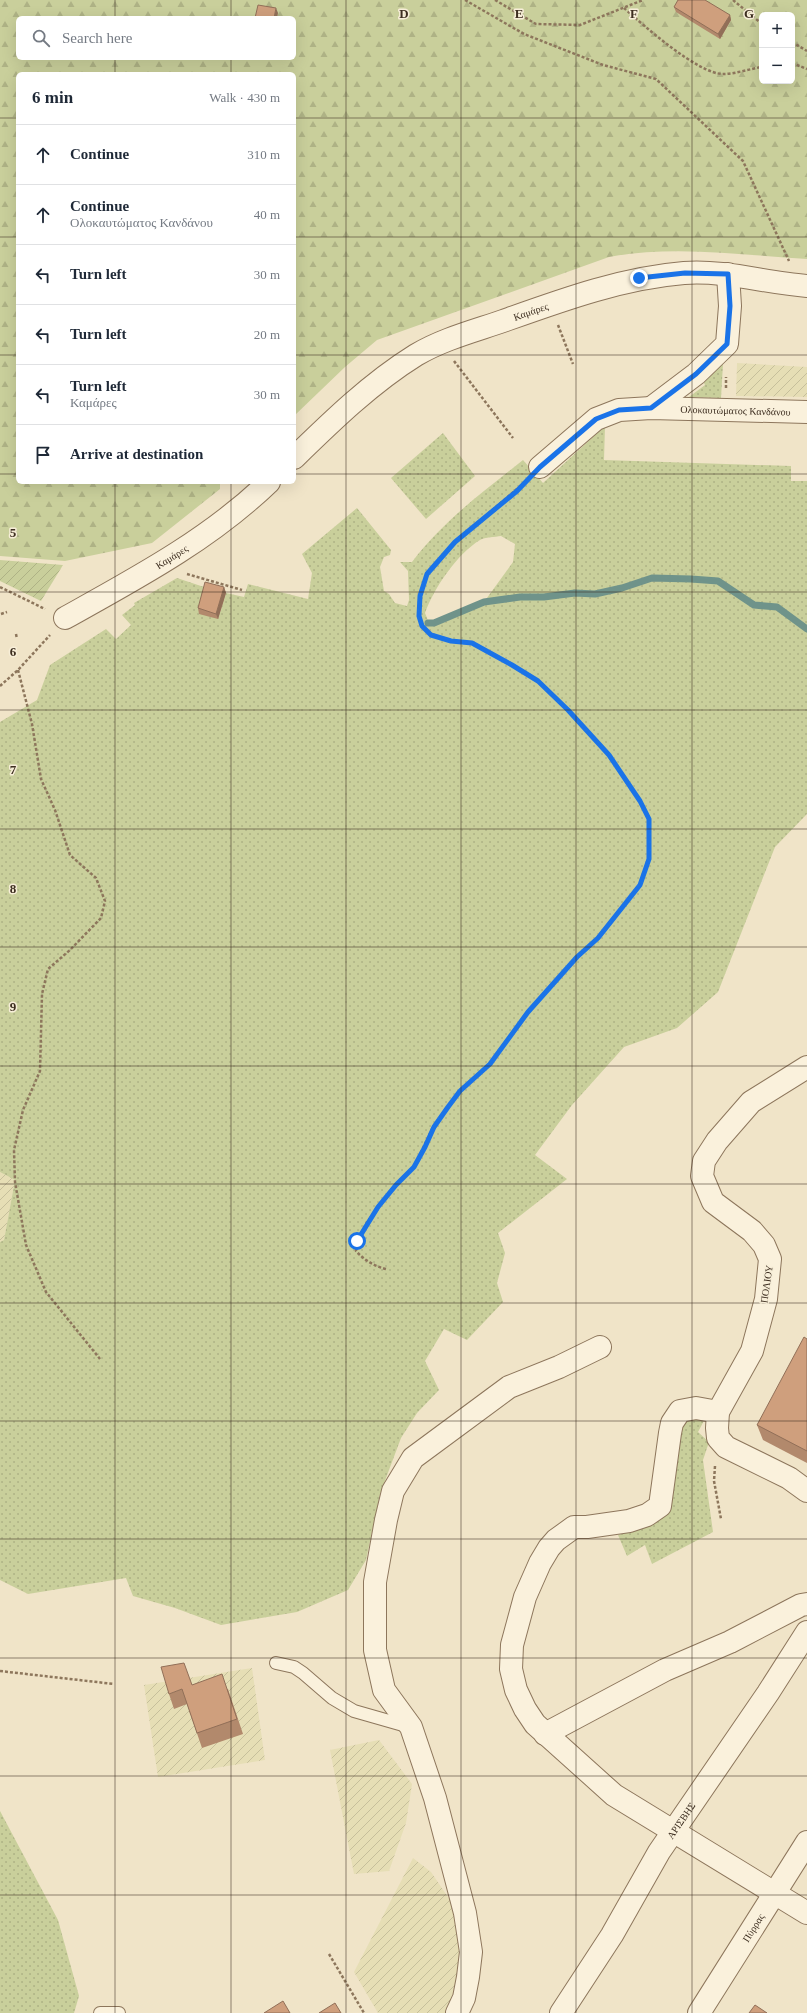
<!DOCTYPE html>
<meta charset="utf-8">
<style>
:root{--surface:#fff;--page:#f6f6f7;--text:#1f2937;--muted:#747a83;--line:#e0e1e3}
body{margin:0;font-family:Georgia,serif;background:var(--page);color:var(--text)}
.controls{position:absolute;right:12px;top:12px;display:grid;overflow:hidden;border-radius:6px;box-shadow:0 4px 16px #0002}
.controls button{width:36px;height:36px;display:grid;place-items:center;padding:0;border:0;border-bottom:1px solid var(--line);background:var(--surface);color:var(--text);font:20px sans-serif}
.stop{position:absolute;width:12px;height:12px;margin:-9px;border:3px solid #1a73e8;border-radius:50%;background:#fff}
.stop.end{background:#1a73e8;border-color:#fff;box-shadow:0 1px 4px #0008}
.list{margin:0;padding:0;list-style:none}
h2{display:flex;justify-content:space-between;align-items:center;height:52px;margin:0;padding:0 16px;font-size:17px}
h2 small{font-size:13px;font-weight:400;color:var(--muted)}
.list li{display:grid;grid-template-columns:26px 1fr auto;gap:12px;align-items:center;box-sizing:border-box;height:60px;padding:0 16px;border-top:1px solid var(--line)}
.list b{display:block;font-size:15px;white-space:nowrap}
.list p{margin:0;font-size:13px;white-space:nowrap;color:var(--muted)}
.list em{font-size:13px;font-style:normal;color:var(--muted)}
.icon{flex:none;width:22px;height:22px;fill:none;stroke:currentColor;stroke-width:2;stroke-linecap:round;stroke-linejoin:round}
.map{position:relative;flex:none;width:807px;height:2013px;overflow:hidden}
.search{position:absolute;background:var(--surface);box-shadow:0 4px 16px #0002;left:16px;top:16px;width:280px;height:44px;display:flex;align-items:center;gap:10px;box-sizing:border-box;padding:0 14px;border-radius:6px;color:var(--muted);font-size:15px}
.panel{position:absolute;background:var(--surface);box-shadow:0 4px 16px #0002;left:16px;top:72px;width:280px;height:412px;border-radius:6px}
.map>svg:first-child{display:block}
</style>
<div class="map">
<svg width="807" height="2013" viewBox="0 0 807 2013">
<defs>
<pattern id="farmland-furrows" width="10" height="10" patternUnits="userSpaceOnUse"><rect width="10" height="10" fill="#e6deb5"/><path d="M-1 1l2-2M0 10L10 0M9 11l2-2" fill="none" stroke="#c6bf9b"/></pattern>
<pattern id="grass-dots" width="8" height="8" patternUnits="userSpaceOnUse"><rect width="8" height="8" fill="#c9cf9b"/><path d="M2 2h.1M6 6h.1" fill="none" stroke="#aeb285" stroke-width="1.8" stroke-linecap="round"/></pattern>
<pattern id="forest-firs" width="22" height="20" patternUnits="userSpaceOnUse"><rect width="22" height="20" fill="#c9cf9b"/><path d="M5 1l3.5 6h-7zM16 11l3.5 6h-7z" fill="#aeb285"/></pattern>
<pattern id="garden-furrows" width="10" height="10" patternUnits="userSpaceOnUse"><rect width="10" height="10" fill="#c9cf9b"/><path d="M-1 1l2-2M0 10L10 0M9 11l2-2" fill="none" stroke="#aeb285"/></pattern>
</defs>
<rect width="100%" height="100%" fill="#f0e4c8"/>
<!-- farmland -->
<g fill="url(#farmland-furrows)">
<path d="M737,363L807,367V397L736,396Z"/>
<path d="M0,1172L15,1180L4,1240L0,1242Z"/>
<path d="M252,1668L265,1760L158,1777L144,1685Z"/>
<path d="M379,1740L412,1784L406,1823L389,1871L354,1874L330,1750Z"/>
<path d="M413,1858L431,1872L450,1900L456,1918L462,1978L447,2013H378L354,1972Z"/>
</g>
<!-- grass -->
<g fill="url(#grass-dots)" fill-rule="evenodd">
<path d="M723,364L721,398L689,397L705,385L703,381Z"/>
<path d="M605,426L604,460L791,466V481H807V814L775,847L718,992L677,1028L624,1047L572,1105L535,1155L567,1179L498,1233L505,1253L497,1283L503,1302L467,1340L444,1329L425,1361L439,1390L417,1413L401,1438L380,1494L366,1560L348,1590L297,1612L221,1625L175,1608L133,1596L126,1578L28,1594L0,1580V1242L4,1240L15,1180L0,1172V722L37,700L50,665L106,629L116,639L131,625L122,615L135,605L134,603L177,578L207,588L218,619L226,593L244,597L248,584L308,599L312,573L302,554L357,508L391,550L390,555L384,557L380,567L384,591L389,594L395,603L407,606L409,600L408,571L400,562H412C444,520 482,493 523,460L543,483ZM501,536L515,544L513,562L484,602L434,623H429L425,613C434,588 457,554 480,540C485,537 495,537 501,536Z"/>
<path d="M443,433L475,476L426,519L391,478Z"/>
<path d="M689,1416L706,1417L698,1432L709,1442L703,1460L713,1532L652,1564L645,1545L627,1556L618,1535L647,1526L678,1428Z"/>
<path d="M0,1811L58,1920L79,1996L74,2013H0Z"/>
</g>
<!-- forest -->
<path fill="url(#forest-firs)" fill-rule="evenodd" d="M0,0H807V259C741,255 674,245 609,257L377,340L345,367L294,416V74H18V482H220V489L152,543L65,561L0,556ZM762,15H792V81H762ZM18,18H294V58H18Z"/>
<!-- garden -->
<path fill="url(#garden-furrows)" d="M0,560L63,565L41,601L0,581Z"/>
<g fill="none" stroke-linecap="round" stroke-linejoin="round">
<!-- stream -->
<path stroke="#6f938a" stroke-width="7" d="M428,623H434L484,602L520,597H544L575,593L595,594L622,588L652,578L691,579L718,581L754,605L777,607L807,629"/>
<!-- service casing -->
<g stroke="#8d765c" stroke-width="14">
<g id="service">
<path d="M276,1663L294,1667L303,1673L332,1698L354,1711L410,1727"/>
<path d="M100,2013H119"/>
</g>
</g>
<!-- minor casing -->
<g stroke="#8d765c" stroke-width="24">
<g id="minor">
<path d="M651,408L696,374L727,344L730,306L728,274"/>
<path id="s1" d="M294,458C332,421 371,383 416,355C443,339 474,331 503,321C562,300 622,278 684,273C726,270 766,283 807,286"/>
<path id="s2" d="M540,467L596,419L619,410L651,408L807,412"/>
<path id="s3" d="M65,618C137,578 210,539 269,482"/>
<path d="M807,1067L751,1102L717,1141L704,1161L702,1176L713,1202L752,1231L764,1245L770,1259L766,1299L752,1351L718,1412L717,1428L718,1438L726,1447L789,1478L807,1491"/>
<path d="M718,1412L696,1408L680,1411L672,1423L670,1433L660,1506L647,1515L629,1521L587,1527H574L556,1540L549,1548L540,1563L525,1597L512,1645L511,1669L516,1690L525,1709L535,1724L614,1795L807,1913"/>
<path d="M545,1734L665,1670L730,1642L801,1605L807,1604"/>
<path d="M457,2013L464,1998L468,1977L471,1952L465,1913L435,1798L411,1727L384,1690L375,1650V1582L386,1520L393,1491L413,1458L509,1387L559,1367L600,1347"/>
<path id="s4" d="M561,2013L612,1935L659,1852L768,1693L807,1632"/>
<path id="s5" d="M699,2013L807,1842"/>
</g>
</g>
<!-- path -->
<g stroke="#8d765c" stroke-width="2.5" stroke-dasharray="3 2" stroke-linecap="butt">
<path d="M465,0L524,34L603,65L656,79L743,161L789,261"/>
<path d="M495,0L536,24L580,25L643,0"/>
<path d="M733,0L762,24"/>
<path d="M624,8C643,25 698,74 723,74C735,74 749,69 762,67"/>
<path d="M792,42L807,51"/>
<path d="M792,63L807,69"/>
<path d="M558,325L573,364"/>
<path d="M454,361L513,438"/>
<path d="M726,388V377"/>
<path d="M187,574L242,590"/>
<path d="M0,587L45,609"/>
<path d="M1,614L7,612"/>
<path d="M16,634L17,639"/>
<path d="M18,670L32,724L41,779L55,810L70,855L96,878L105,901L101,918L70,950L48,969L42,994L40,1071L23,1110L14,1150L15,1182L26,1245L46,1292L100,1359"/>
<path d="M0,686L18,670L50,635"/>
<path d="M386,1269C374,1266 364,1260 356,1251L357,1241L366,1224L395,1185L414,1167L433,1127L460,1091L490,1064L528,1012L577,957L598,937L640,885L649,859V819L640,801L609,755L568,710L538,681L512,665L472,643L451,641L431,635L422,627L419,616L420,596L427,574L455,542L525,482"/>
<path d="M715,1466L714,1481L721,1519"/>
<path d="M0,1671L114,1684"/>
<path d="M329,1954L364,2013"/>
</g>
<!-- service -->
<use href="#service" stroke="#faf1dc" stroke-width="12"/>
<!-- minor -->
<use href="#minor" stroke="#faf1dc" stroke-width="22"/>
</g>
<!-- wall -->
<g fill="#b2896c">
<path d="M674,7L730,15L731,20L720,39L676,12Z"/>
<path d="M224,587L226,593L218,619L199,614L198,608Z"/>
<path d="M807,1339V1463L763,1440L757,1425Z"/>
<path d="M192,1685L228,1689L243,1734L202,1748L187,1704L174,1709L169,1694Z"/>
</g>
<!-- shaded-wall -->
<g fill="#916f58">
<path d="M276,8L278,13L277,18H274Z"/>
<path d="M730,15L731,20L720,39L718,34Z"/>
<path d="M224,587L226,593L218,619L216,614Z"/>
</g>
<!-- building -->
<g fill="#cf9f7d" stroke="#916f58">
<path d="M678,0H705L730,15L718,34L674,7Z"/>
<path d="M258,5L276,8L274,18H255Z"/>
<path d="M205,582L224,587L216,614L198,608Z"/>
<path d="M804,1337L807,1339V1451L757,1425Z"/>
<path d="M184,1663L192,1685L222,1674L237,1719L197,1733L182,1689L169,1694L161,1667Z"/>
<path d="M283,2001L290,2013H264Z"/>
<path d="M335,2003L341,2013H319Z"/>
<path d="M755,2005L767,2013H749Z"/>
</g>
<g fill="none" stroke-linecap="round" stroke-linejoin="round">
<!-- route -->
<path stroke="#1a73e8" stroke-width="5" d="M357,1241L378,1207L396,1185L414,1167L425,1147L434,1127L448,1107L460,1091L490,1064L528,1012L577,957L598,938L640,885L649,859V819L640,801L609,755L568,710L538,681L512,665L472,643L451,641L431,635L422,626L419,616L420,596L427,574L455,542L517,491L540,467L596,419L619,410L651,408L696,374L727,344L730,306L728,274L685,273L639,278"/>
</g>
<!-- grid -->
<path fill="none" stroke="#3d2e20" stroke-width="1" stroke-opacity="0.55" d="M115,0V18M231,0V18M346,0V2013M461,0V2013M576,0V2013M692,0V2013M115,58V74M231,58V74M0,118H18M294,118H807M0,237H18M294,237H807M0,355H18M294,355H807M0,474H18M294,474H807M115,482V2013M231,482V2013M0,592H807M0,710H807M0,829H807M0,947H807M0,1066H807M0,1184H807M0,1303H807M0,1421H807M0,1539H807M0,1658H807M0,1776H807M0,1895H807"/>
<g text-anchor="middle" stroke-width="3" stroke-linejoin="round" paint-order="stroke">
<!-- street labels -->
<g font-size="10" fill="#3d2e20" stroke="#f7eed8">
<text dy="4" stroke="none"><textPath href="#s1" startOffset="283">Καμάρες</textPath></text>
<text dy="4" stroke="none"><textPath href="#s2" startOffset="215">Ολοκαυτώματος Κανδάνου</textPath></text>
<text dy="4" stroke="none"><textPath href="#s3" startOffset="123">Καμάρες</textPath></text>
<text transform="translate(766 1284) rotate(-82)" y="4">ΠΟΛΙΟΥ</text>
<text dy="4" stroke="none"><textPath href="#s4" startOffset="227">ΑΡΙΣΒΗΣ</textPath></text>
<text dy="4" stroke="none"><textPath href="#s5" startOffset="101">Πύρρας</textPath></text>
</g>
</g>
<g font-size="13" text-anchor="middle" font-weight="bold" fill="#3d2e20" stroke="#f7eed8" stroke-width="3" stroke-linejoin="round" paint-order="stroke">
<text x="404" y="18">D</text>
<text x="519" y="18">E</text>
<text x="634" y="18">F</text>
<text x="749" y="18">G</text>
<text x="13" y="537">5</text>
<text x="13" y="656">6</text>
<text x="13" y="774">7</text>
<text x="13" y="893">8</text>
<text x="13" y="1011">9</text>
</g>
</svg>
<div class="controls">
<button>+</button>
<button>−</button>
</div>
<div class="stop" style="left:357px;top:1241px"></div>
<div class="stop end" style="left:639px;top:278px"></div>
<div class="search"><svg class="icon" aria-label="search" viewBox="0 0 24 24"><circle cx="10" cy="10" r="6"/><path d="M15 15l6 6"/></svg>Search here</div>
<section class="panel">
<h2>6 min<small>Walk · 430 m</small></h2>
<ul class="list">
<li><svg class="icon" aria-label="ahead" viewBox="0 0 24 24"><path d="M12 20V5M6 11l6-6 6 6"/></svg><div><b>Continue</b></div><em>310 m</em></li>
<li><svg class="icon" aria-label="ahead" viewBox="0 0 24 24"><path d="M12 20V5M6 11l6-6 6 6"/></svg><div><b>Continue</b><p>Ολοκαυτώματος Κανδάνου</p></div><em>40 m</em></li>
<li><svg class="icon" aria-label="left" viewBox="0 0 24 24"><path d="M17 20v-9H6M10 6l-5 5 5 5"/></svg><div><b>Turn left</b></div><em>30 m</em></li>
<li><svg class="icon" aria-label="left" viewBox="0 0 24 24"><path d="M17 20v-9H6M10 6l-5 5 5 5"/></svg><div><b>Turn left</b></div><em>20 m</em></li>
<li><svg class="icon" aria-label="left" viewBox="0 0 24 24"><path d="M17 20v-9H6M10 6l-5 5 5 5"/></svg><div><b>Turn left</b><p>Καμάρες</p></div><em>30 m</em></li>
<li><svg class="icon" aria-label="arrive" viewBox="0 0 24 24"><path d="M6 21V4h12l-3 4 3 4H6"/></svg><div><b>Arrive at destination</b></div></li>
</ul>
</section>
</div>
